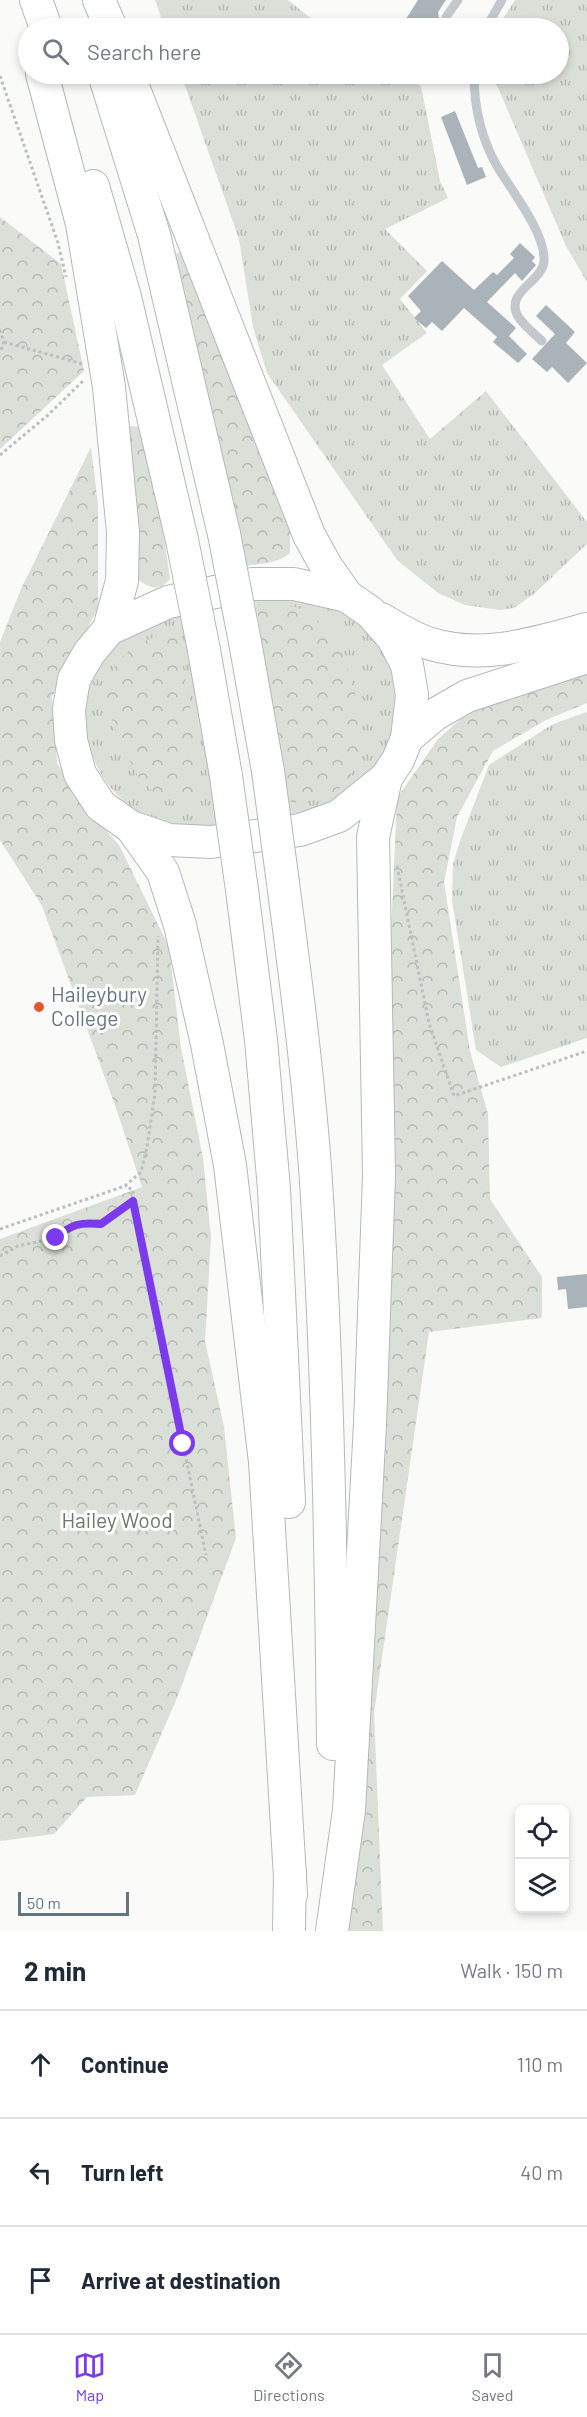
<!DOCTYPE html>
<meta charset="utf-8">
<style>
:root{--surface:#fff;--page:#f6f6f7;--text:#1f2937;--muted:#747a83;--line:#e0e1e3;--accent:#7c3aed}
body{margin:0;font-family:Barlow,sans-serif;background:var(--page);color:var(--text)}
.controls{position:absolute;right:18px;bottom:18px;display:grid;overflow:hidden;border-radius:9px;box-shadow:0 3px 9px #0003}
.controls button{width:54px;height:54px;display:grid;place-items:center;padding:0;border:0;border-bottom:2px solid var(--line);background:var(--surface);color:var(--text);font:30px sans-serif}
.scale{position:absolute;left:18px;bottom:15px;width:111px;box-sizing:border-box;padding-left:6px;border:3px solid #657683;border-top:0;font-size:16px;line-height:21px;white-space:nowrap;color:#657683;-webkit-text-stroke:4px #fff;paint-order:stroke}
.stop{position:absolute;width:18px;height:18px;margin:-14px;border:4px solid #7c3aed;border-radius:50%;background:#fff}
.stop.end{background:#7c3aed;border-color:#fff;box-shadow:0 2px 6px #0008}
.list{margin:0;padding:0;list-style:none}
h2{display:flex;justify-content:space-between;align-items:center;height:78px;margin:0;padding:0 24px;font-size:26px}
h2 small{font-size:20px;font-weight:400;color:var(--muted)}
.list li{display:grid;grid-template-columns:39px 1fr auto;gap:18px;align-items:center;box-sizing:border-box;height:108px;padding:0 24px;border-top:2px solid var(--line)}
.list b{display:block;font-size:22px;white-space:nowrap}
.list em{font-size:20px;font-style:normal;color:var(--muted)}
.icon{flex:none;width:33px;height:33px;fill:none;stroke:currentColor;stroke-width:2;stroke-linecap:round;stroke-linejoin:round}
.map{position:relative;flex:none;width:587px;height:1931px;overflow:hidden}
.search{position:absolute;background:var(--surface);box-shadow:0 3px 9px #0003;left:18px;right:18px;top:18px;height:66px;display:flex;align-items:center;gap:15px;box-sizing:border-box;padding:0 21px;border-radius:33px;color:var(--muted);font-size:22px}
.sheet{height:402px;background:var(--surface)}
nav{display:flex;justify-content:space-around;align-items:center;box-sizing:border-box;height:84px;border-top:2px solid var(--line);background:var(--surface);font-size:16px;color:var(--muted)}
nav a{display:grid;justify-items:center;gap:3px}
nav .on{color:var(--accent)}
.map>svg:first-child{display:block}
</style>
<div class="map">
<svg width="587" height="1931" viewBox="0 0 587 1931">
<defs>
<pattern id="grass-tufts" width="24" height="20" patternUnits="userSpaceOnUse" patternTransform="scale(1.5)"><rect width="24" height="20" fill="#dadfd7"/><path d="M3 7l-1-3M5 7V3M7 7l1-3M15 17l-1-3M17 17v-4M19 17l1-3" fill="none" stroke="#b4b9b4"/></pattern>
<pattern id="forest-crowns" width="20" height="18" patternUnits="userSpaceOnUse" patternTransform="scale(1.5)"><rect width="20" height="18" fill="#dadfd7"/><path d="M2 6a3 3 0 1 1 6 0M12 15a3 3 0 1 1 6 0" fill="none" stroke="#b4b9b4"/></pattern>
</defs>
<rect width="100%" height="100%" fill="#fafaf8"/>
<!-- grass -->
<g fill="url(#grass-tufts)">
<path d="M155,0H288L323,28H165Z"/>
<path d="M515,0H587V282L566,246L493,76V74H558V28H497Z"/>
<path d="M181,74H392L421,86L440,181L448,198L385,229L427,271L400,299L427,333L382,365L430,439L486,391L587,522V544L535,593L514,608L500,610L465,605L438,593L397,560L267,373L253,327L239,239Z"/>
<path d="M308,592L373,628L399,683L393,743L356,791L315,811L291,814L254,595Z"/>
<path d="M181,610L218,826C202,827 185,828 168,824C111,809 75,752 88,694C93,674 105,648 123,637C140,625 163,619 181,610Z"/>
<path d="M587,712V1038L501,1067L476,1050L452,900L453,864L460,841L489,765L553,724Z"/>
</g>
<!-- forest -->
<g fill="url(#forest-crowns)">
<path d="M0,217L61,264L84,371L0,449Z"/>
<path d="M184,250L290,527V553C277,564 259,564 242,566L172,256Z"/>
<path d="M130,426L141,427L159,503L170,579C158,592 150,588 137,579L126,428Z"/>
<path d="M91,447L98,505V608L52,697L57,763L88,811L119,845L169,947L181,1048L203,1158L211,1237L205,1341L224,1427L236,1538L177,1698L135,1795L87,1797L54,1834L0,1841V1239L142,1187L116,1108L42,906L0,840V642L21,589Z"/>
<path d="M256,605L297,607L339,638L362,718V755L346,783L326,799L291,803Z"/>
<path d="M176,628L191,711L199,796H158L137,775L116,733L106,695L116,662L140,643Z"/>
<path d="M587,672V703L546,720L493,751L457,817L444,882L470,1051L488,1114L490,1199L542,1277V1318L429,1332L374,1713L383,1931H347L397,798L438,739L477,705Z"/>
</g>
<!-- building -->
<g fill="#aab3b9">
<path d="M418,0H446L438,12L439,18L433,28H406L410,21L406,19Z"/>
<path d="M455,111L478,168L482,167L486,177L467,185L441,117Z"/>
<path d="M520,243L535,257L532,261L536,265L522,281L515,273L487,302L516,328L509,336L527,354L518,363L493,342L497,337L464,308L442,331L432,322L426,328L414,318L421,311L408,296L442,261L474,290L493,272L497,275L514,258L510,254Z"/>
<path d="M546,305L575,332L566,343L587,363L568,383L552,367L547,372L532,359L555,334L536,316Z"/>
<path d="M587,1274V1307L568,1309L566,1289L558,1290L557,1277Z"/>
</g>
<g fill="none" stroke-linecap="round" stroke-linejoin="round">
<!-- highway casing -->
<g stroke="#b4b9bd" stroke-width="34">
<g id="highway">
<path d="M36,0L46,28"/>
<path d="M99,0L111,28"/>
<path d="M42,74L82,224L109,387L123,532L122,581L109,629"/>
<path d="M104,74L154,235L224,534"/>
<path d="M128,74L309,535L326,566L347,596"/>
<path d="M93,186L125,297L182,540"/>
<path d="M253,584H294L347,596L370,612L393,638L407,665L412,695L407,738L398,760L386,778L339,816L300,830L211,842L169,840L131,827L101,806L80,774L71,740L69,709L74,679L89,653L109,629L168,602Z"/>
<path d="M381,619C397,628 413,639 431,644C484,660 536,643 587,629"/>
<path d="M245,642L268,771"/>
<path d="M204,650L226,776"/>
<path d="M407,738L434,715L467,696L587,657"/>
<path d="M131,827L163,872L180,925L207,1044L230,1165L265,1462L291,1894"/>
<path d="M283,883C296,982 309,1081 316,1181C328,1369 331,1556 333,1744"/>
<path d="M242,890L261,1040L274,1189L289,1502"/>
<path d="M289,1931L290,1872"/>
<path d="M332,1931L349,1810L370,1424L379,1175L373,837L386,778"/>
</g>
</g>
<!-- path -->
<g stroke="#bbbfc2" stroke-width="3" stroke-dasharray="3 3" stroke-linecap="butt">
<path d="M0,76L58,243L66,277"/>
<path d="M0,330L4,342L0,352"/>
<path d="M4,342L83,364"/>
<path d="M0,455L48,415L84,380"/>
<path d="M397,866L429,1023L454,1096L587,1051"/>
<path d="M133,1201L206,1555"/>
<path d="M0,1229L125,1186L141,1172L147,1147L155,1093L158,936"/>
<path d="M0,1256L18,1246L56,1238L68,1227L82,1222L101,1224L133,1201V1190L125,1186"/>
</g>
<!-- lane -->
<g stroke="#c3c8cc" stroke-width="9">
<path d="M446,17L458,0"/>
<path d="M486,28L502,0"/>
<path d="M474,74C474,105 481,138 497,166C511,190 545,232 544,260C544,282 502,292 519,318C525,326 534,334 542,341"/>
</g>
<!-- highway -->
<use href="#highway" stroke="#fff" stroke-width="32"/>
<!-- highway-bridge casing -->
<g stroke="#b4b9bd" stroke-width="34" stroke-linecap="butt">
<g id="highway-bridge">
<path d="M224,534L245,642"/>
<path d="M182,540L204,650"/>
<path d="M268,771L283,883"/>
<path d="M226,776L242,890"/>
</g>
</g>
<!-- highway-bridge -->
<use href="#highway-bridge" stroke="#fff" stroke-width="32"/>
</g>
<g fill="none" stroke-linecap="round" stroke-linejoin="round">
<!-- route -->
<path stroke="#7c3aed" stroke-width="8" d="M56,1238C71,1224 81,1222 101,1224L133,1201L183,1444"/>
</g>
<!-- markers -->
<circle fill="#e4572e" stroke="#fff" stroke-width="2" cx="39" cy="1007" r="6"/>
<g text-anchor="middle" stroke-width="6" stroke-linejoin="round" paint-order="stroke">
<!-- poi labels -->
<g font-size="21" fill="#657683" stroke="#fff" text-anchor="start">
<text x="51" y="1002">Haileybury<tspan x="51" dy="24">College</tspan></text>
</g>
<!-- park labels -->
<g font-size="21" fill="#687a64" stroke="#fff">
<text x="117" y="1528">Hailey Wood</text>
</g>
</g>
</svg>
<div class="controls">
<button><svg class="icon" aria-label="locate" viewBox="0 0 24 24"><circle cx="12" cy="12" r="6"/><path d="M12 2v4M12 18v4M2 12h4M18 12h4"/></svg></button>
<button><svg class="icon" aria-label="layers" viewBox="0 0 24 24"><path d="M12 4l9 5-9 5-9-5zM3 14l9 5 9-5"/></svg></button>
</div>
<div class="scale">50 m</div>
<div class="stop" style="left:183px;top:1444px"></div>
<div class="stop end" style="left:56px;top:1238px"></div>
<div class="search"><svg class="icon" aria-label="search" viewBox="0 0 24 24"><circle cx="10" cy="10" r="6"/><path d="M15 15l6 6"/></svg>Search here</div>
</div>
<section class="sheet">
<h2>2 min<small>Walk · 150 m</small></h2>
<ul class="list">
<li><svg class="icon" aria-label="ahead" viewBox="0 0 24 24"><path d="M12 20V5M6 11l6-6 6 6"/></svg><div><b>Continue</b></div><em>110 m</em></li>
<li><svg class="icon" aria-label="left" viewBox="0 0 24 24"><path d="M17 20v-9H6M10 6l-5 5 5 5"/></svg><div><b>Turn left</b></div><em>40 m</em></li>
<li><svg class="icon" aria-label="arrive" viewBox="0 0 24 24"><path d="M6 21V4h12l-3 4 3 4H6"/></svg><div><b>Arrive at destination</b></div></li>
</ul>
</section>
<nav>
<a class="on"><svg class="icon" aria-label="map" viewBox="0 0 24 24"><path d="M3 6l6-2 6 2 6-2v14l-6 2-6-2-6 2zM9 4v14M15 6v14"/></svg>Map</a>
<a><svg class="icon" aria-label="directions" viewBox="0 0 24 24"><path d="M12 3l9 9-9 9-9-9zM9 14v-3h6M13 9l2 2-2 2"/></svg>Directions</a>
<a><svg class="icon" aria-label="saved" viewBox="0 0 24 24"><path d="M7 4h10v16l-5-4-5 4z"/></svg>Saved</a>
</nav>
